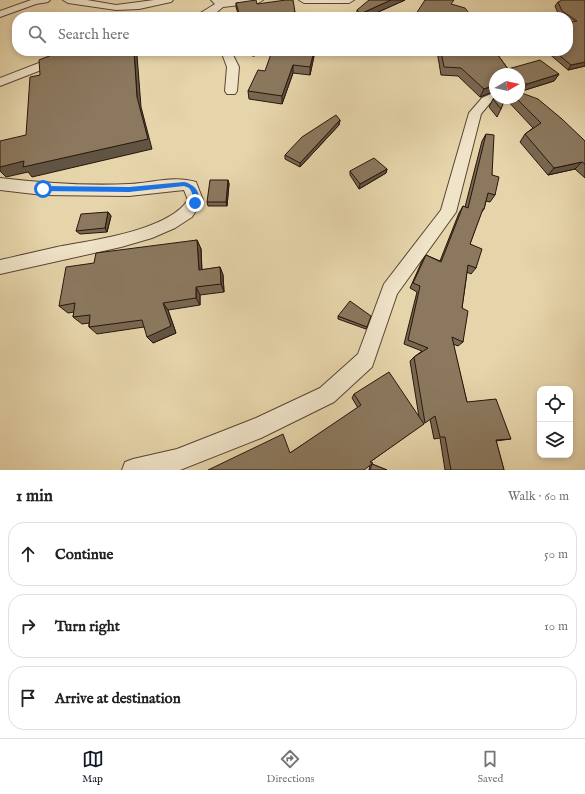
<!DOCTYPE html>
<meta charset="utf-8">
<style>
:root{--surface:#fff;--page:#f6f6f6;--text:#222;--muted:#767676;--line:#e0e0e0;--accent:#111827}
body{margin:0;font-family:"IM FELL English",serif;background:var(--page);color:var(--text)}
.controls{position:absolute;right:12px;bottom:12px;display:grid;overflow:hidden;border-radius:8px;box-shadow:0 2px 6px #0003}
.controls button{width:36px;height:36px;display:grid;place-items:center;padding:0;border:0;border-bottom:1px solid var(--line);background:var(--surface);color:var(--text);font:20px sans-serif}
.compass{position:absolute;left:489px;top:68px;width:36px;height:36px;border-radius:50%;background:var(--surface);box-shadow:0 2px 6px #0003;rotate:81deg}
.stop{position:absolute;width:12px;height:12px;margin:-9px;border:3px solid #1a73e8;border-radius:50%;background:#fff}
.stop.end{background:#1a73e8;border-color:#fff;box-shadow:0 1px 4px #0008}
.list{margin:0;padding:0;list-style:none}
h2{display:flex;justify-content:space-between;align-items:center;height:52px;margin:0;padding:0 16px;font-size:17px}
h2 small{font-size:13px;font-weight:400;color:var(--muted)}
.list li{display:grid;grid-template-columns:26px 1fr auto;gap:12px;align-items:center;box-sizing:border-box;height:64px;margin:0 8px 8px;padding:0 8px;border:1px solid var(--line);border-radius:16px}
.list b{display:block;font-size:15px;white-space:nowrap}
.list em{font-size:13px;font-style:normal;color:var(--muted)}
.icon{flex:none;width:22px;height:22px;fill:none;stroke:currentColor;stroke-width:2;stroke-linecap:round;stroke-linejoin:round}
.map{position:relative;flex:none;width:585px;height:470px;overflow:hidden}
.search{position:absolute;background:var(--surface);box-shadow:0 2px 6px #0003;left:12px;right:12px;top:12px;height:44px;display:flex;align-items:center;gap:10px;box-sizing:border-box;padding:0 14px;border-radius:16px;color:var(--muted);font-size:15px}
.sheet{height:268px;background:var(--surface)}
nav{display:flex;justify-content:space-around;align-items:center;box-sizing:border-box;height:56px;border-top:1px solid var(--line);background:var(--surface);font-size:11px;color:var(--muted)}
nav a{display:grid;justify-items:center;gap:2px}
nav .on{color:var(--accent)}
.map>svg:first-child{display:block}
</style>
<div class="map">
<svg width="585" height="470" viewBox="0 0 585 470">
<rect width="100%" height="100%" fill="#e6d4aa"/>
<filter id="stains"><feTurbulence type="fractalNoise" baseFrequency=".005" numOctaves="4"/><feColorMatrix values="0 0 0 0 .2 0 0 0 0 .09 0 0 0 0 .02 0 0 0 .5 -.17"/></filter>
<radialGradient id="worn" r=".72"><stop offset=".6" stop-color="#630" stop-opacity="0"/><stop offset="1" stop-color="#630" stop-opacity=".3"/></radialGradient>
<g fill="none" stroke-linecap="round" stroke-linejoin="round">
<!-- minor casing -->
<g stroke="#584534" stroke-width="2">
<g id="minor">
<path d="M31,0H50L48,2L36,4L0,17V11Z"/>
<path d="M63,0H87L116,5L154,0H173L171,2L139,9L116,10L68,3Z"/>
<path d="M211,0H263L258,3L223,7L217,12L208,17H194L215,4Z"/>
<path d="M299,0H354L349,3H304Z"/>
<path d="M70,51H86L85,53L0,86V78Z"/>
<path d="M221,51H231L239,67L237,91L235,94H227L225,91L227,67Z"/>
<path d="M495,92V98H500L490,103L481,114L456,212L397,294L372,367L334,402L261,438L180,470H122L125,462L133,459L177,449L256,418L320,388L358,354L384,284L441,210L469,113L482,98Z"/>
<path d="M0,178C43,183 86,186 129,184C151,183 175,175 196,182L203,200L192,217L175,228L152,238L121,247L0,274V260C19,256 38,251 57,247C93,240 167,231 188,200L184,190L129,196L43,195L0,190Z"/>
</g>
</g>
<!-- minor -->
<use href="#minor" fill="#efe3c8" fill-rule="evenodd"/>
</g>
<!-- wall -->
<g fill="#786751" stroke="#28150c">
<path d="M405,0L367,17H357V10Z"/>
<path d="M585,0V66L568,70L546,51H568L569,23L568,22V17H561L559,16L555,6L558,2Z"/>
<path d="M236,3L257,4L295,12V17H239L236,7Z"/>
<path d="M315,51L310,75L293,73L282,104L249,99L248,91L265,71Z"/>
<path d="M437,51H495L508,69L559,74L554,81L522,91H521L520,93L585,141V178L575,169L548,175L520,142L525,134L533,128L505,98L501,109L497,117L489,107L493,99L495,98H519L495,74V91L480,97L458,76L441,75Z"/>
<path d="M340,120L339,125L300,167L285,159V155Z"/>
<path d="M486,134L495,195L490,202L486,201L484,209L481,213L470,244L476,268L471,274L467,272L462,308L463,342L458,346L453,344L467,402L511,439L496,441L504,470H445L440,438L434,439L430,419L370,462L372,464L387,470H369L370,466L290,453L358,408L352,398L354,394L419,417L410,361L414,357L422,351L404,344L417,292L410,288L422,261L426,255L440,261L459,213L463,206L465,207L482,141Z"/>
<path d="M387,169L386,173L359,189L350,175V171Z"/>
<path d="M228,180L229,184L227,206H208L207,202Z"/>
<path d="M108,212L111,216L107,232L80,234L76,231Z"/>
<path d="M197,240L201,249L202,270L220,267L223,275L224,292L200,295V305L168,310L176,333L153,343L144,327L97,334L89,327V323L82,324L73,317L74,312L68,313L59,306L94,263Z"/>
<path d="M338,316L367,327L366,329L338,319Z"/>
</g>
<!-- shaded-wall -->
<g fill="#615442" stroke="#28150c">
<path d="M391,0H405L367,17H360V14Z"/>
<path d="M295,12V17H268Z"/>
<path d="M134,51H136L137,55L141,107L152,149L32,177L28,172L6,177L0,171V163L137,97Z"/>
<path d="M255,51V56H252L251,52Z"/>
<path d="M314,51H315L310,75V67Z"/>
<path d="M585,62V66L568,70L571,65Z"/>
<path d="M293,65V73L282,104V96Z"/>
<path d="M559,74L554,81L522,91L527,84Z"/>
<path d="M495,85V91L480,97L484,89Z"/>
<path d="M340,120L339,125L300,167V163Z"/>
<path d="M582,162L575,169L548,175L554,168Z"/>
<path d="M387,169L386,173L359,189L360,184Z"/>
<path d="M228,180L229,184L227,206L226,202Z"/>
<path d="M108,212L111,216L107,232L105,228Z"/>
<path d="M197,240L201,249L202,278L199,270Z"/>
<path d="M220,267L223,275L224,292L221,284Z"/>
<path d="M196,287L200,295V305L196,298Z"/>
<path d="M163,303L168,310L176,333L153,343L147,337Z"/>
</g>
<!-- building -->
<g fill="#8b785e" stroke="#28150c">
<path d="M256,0L257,4L286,0H293L295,12L268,17H240L236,3Z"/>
<path d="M369,0H391L360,14L357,10Z"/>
<path d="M425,0H454L451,4L465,8L472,17H414Z"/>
<path d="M562,0H585V62L571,65L554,51H568V23L577,21L562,11L558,2Z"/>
<path d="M62,51H134L137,97L148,139L23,167L24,161L0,167V141L26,135L30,77L40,75L39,60Z"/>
<path d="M272,51H314L310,67L293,65L282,96L248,91L258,70L265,71Z"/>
<path d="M441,51H495L508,69L540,60L559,74L527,84L523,83L522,89L519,91V74H495V85L484,89L461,68L444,67Z"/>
<path d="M519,92L538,99L562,119L585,141V164L582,162L554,168L525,134L541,123L516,98H519Z"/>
<path d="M495,98H505L501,109L493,99Z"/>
<path d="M336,115L340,120L300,163L285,155L302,137Z"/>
<path d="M486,134L494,135L492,175L499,177L495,195L488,193L484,209H483L470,244L482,249L476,268L468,265L462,308L468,311L463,342L452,337L467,402L496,399L511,439L496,440L504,470H451L445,437H440L435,416L425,423L414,357L428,348L408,340L420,286L413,283L426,255L441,262L463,206L468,208Z"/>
<path d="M374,158L387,169L360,184L350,171Z"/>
<path d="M210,180H228L226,202H207Z"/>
<path d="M108,212L105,228L76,231L81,214Z"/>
<path d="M197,240L199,270L220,267L221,284L196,287V298L163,303L171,326L147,337L142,320L89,327L90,315L73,317L75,303L59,306L66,267L94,263L96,253Z"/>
<path d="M350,301L371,316L367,327L338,316Z"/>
<path d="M389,372L424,424L370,462L373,463L364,470H208L283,434L290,453L361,405L354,394Z"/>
<path d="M372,464L387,470H370Z"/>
</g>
<!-- route -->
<path fill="#1a73e8" d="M184,182C196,185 202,193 197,205H192V203C193,197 193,193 189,188L184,186L129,192L43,191L40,189L43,186L129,187Z"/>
<rect width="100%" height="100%" filter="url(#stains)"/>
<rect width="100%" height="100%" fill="url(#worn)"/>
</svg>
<div class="controls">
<button><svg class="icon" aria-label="locate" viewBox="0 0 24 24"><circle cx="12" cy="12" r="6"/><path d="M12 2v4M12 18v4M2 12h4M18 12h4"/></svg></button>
<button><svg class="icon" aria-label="layers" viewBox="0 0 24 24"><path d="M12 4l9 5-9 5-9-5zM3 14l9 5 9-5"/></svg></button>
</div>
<svg class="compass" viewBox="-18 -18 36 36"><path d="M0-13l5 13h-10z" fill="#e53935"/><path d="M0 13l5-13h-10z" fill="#767676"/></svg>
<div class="stop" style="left:43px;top:189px"></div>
<div class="stop end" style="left:195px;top:203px"></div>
<div class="search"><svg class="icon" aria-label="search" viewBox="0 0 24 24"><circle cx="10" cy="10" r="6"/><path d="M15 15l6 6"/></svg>Search here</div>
</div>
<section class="sheet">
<h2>1 min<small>Walk · 60 m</small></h2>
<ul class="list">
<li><svg class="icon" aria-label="ahead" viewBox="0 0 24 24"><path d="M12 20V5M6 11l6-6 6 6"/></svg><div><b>Continue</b></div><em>50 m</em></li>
<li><svg class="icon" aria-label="right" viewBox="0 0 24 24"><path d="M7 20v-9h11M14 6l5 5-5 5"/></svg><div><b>Turn right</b></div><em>10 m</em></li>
<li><svg class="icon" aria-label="arrive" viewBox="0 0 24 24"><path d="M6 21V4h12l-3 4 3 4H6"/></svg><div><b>Arrive at destination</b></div></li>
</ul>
</section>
<nav>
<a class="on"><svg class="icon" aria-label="map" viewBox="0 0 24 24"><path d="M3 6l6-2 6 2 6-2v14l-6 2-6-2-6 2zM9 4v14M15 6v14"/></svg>Map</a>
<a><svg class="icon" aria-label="directions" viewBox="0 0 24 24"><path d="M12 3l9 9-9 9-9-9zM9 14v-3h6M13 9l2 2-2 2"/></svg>Directions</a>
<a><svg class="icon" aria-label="saved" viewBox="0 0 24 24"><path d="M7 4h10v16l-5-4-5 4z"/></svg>Saved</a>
</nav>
